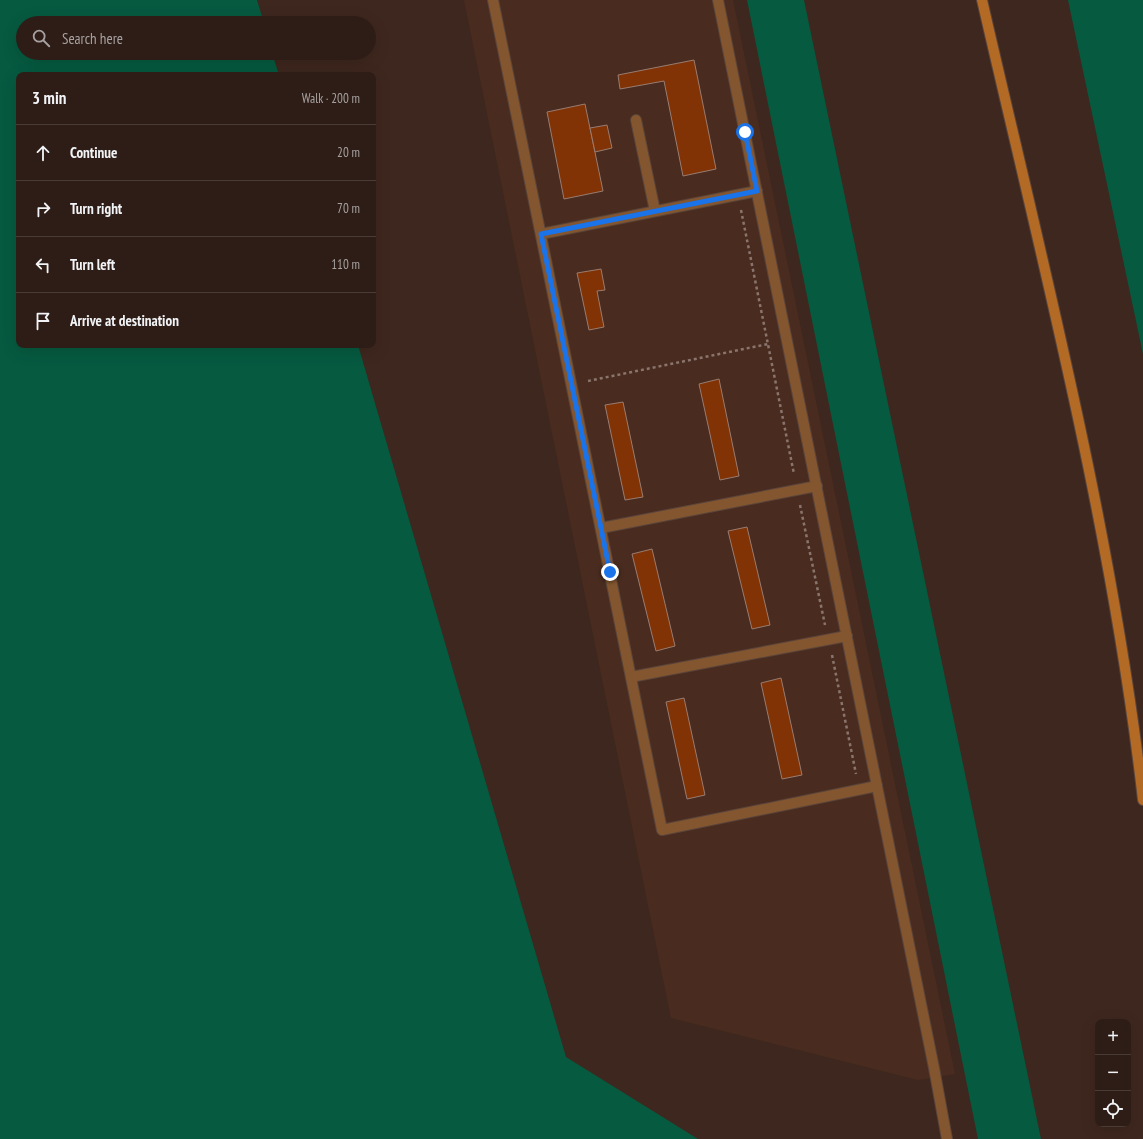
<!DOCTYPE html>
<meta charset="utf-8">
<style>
:root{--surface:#2e1d16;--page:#36261f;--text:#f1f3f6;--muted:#a7a2a1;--line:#493b35}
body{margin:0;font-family:"PT Sans Narrow",sans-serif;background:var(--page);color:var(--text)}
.controls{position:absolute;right:12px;bottom:12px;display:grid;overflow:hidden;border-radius:8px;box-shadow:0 4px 16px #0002}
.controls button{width:36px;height:36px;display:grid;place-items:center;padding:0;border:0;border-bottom:1px solid var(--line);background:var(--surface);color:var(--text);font:20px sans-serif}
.stop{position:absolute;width:12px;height:12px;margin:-9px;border:3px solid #1a73e8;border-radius:50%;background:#fff}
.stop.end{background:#1a73e8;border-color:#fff;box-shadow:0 1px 4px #0008}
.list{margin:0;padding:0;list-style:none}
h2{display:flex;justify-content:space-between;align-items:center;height:52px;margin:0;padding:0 16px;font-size:17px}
h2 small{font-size:13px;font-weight:400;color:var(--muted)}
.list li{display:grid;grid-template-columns:26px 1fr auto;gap:12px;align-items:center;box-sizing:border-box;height:56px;padding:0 16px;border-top:1px solid var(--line)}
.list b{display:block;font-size:15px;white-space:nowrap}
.list em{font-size:13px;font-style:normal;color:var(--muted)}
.icon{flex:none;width:22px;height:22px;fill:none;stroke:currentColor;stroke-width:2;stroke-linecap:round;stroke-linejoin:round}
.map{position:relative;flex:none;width:1143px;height:1139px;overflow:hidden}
.search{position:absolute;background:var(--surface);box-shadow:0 4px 16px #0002;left:16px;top:16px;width:360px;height:44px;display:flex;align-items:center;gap:10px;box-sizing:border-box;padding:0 14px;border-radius:22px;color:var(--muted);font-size:15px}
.panel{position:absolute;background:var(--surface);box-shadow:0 4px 16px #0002;left:16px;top:72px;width:360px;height:276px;border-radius:8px}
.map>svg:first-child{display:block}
</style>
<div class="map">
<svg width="1143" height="1139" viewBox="0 0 1143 1139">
<rect width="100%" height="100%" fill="#3e271e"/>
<!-- built -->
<path fill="#492c1f" d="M464,0H733L955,1074L918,1080L671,1018Z"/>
<!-- green -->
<g fill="#065a40">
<path d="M0,0H257L264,23H23V53H272L279,75H19V345H358L566,1057L698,1139H0Z"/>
<path d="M747,0H804L1041,1139H978Z"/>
<path d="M1068,0H1143V354Z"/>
</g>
<!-- building -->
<g fill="#823305" stroke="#987c71">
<path d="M694,60L716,169L683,176L664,81L620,89L618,75Z"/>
<path d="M585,104L603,191L564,199L547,112Z"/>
<path d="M607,125L612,148L595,152L590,128Z"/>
<path d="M601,269L605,290L597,291L604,327L589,330L577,273Z"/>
<path d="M719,379L739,476L720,480L699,384Z"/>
<path d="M623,402L643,497L625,500L605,405Z"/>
<path d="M747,527L770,625L752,629L728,531Z"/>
<path d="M652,549L675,646L656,651L632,554Z"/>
<path d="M781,678L802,775L782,779L761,683Z"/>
<path d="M684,698L705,795L687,799L666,702Z"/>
</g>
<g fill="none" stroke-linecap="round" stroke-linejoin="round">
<!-- lane casing -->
<g stroke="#5a443b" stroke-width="12">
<g id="lane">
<path d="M493,0L662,830L877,786"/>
<path d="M718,0L934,1068L947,1139"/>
<path d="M636,120L655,211"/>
<path d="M541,234L757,191"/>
<path d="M601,528L817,486"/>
<path d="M631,677L847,636"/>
</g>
</g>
<!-- secondary casing -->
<g stroke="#5a443b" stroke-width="12">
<path id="secondary" d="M982,0C1043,265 1112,529 1143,800"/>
</g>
<!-- path -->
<g stroke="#89756d" stroke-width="2.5" stroke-dasharray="3 3" stroke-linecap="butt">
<path d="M741,210L794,474"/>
<path d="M588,381L768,344"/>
<path d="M800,505L825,625"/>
<path d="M832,655L856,774"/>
</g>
<!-- lane -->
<use href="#lane" stroke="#83562f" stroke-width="10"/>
<!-- secondary -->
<use href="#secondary" stroke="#b36a25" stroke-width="10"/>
</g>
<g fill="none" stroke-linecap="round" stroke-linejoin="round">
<!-- route -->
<path stroke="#1a73e8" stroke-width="5" d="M610,572L541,234L757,191L745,132"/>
</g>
</svg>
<div class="controls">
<button>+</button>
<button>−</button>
<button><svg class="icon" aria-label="locate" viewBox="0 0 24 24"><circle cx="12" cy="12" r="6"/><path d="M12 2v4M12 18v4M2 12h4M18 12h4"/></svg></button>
</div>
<div class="stop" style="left:745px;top:132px"></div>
<div class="stop end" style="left:610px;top:572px"></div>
<div class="search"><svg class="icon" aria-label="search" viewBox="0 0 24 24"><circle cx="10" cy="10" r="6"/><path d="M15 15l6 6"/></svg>Search here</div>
<section class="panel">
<h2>3 min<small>Walk · 200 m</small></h2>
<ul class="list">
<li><svg class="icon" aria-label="ahead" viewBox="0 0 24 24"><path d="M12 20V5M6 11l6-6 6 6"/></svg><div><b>Continue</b></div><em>20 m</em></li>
<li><svg class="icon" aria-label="right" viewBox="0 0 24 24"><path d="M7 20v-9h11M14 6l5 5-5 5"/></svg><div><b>Turn right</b></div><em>70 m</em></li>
<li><svg class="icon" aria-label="left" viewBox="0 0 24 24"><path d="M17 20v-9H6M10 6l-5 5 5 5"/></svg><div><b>Turn left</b></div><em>110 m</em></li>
<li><svg class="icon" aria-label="arrive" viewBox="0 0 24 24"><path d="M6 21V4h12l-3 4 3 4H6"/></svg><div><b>Arrive at destination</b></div></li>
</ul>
</section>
</div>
